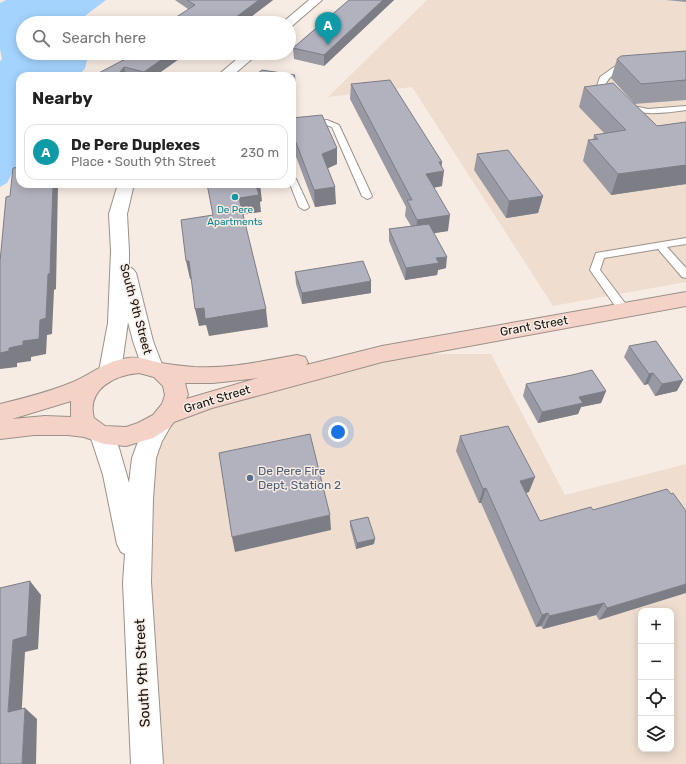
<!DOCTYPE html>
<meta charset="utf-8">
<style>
:root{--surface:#fff;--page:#f2f2f2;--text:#222;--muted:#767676;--line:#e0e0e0;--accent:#a3165d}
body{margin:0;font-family:Rubik,sans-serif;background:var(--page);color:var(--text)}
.controls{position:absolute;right:12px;bottom:12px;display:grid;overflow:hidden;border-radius:8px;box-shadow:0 2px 10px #0003}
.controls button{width:36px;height:36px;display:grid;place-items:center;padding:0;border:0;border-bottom:1px solid var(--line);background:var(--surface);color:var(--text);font:20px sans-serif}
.you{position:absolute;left:338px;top:432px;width:14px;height:14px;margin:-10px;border:3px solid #fff;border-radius:50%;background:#1a73e8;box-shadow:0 0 0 6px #1a73e833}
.badge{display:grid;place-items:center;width:26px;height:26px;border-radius:50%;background:var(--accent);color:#fff;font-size:13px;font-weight:700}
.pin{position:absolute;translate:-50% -33px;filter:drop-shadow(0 1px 2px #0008)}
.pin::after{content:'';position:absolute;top:21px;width:14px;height:12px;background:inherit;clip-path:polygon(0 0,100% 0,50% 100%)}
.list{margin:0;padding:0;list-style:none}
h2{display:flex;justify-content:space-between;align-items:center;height:52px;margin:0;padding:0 16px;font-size:17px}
h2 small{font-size:13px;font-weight:400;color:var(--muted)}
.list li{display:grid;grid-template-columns:26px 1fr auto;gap:12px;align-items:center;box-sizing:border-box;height:56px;margin:0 8px 8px;padding:0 8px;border:1px solid var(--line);border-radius:12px}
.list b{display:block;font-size:15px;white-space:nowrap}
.list p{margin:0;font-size:13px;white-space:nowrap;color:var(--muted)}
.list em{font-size:13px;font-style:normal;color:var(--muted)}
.icon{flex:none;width:22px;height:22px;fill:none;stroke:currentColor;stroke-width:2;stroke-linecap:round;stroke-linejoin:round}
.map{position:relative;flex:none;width:686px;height:764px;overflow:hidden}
.search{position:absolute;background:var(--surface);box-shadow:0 2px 10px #0003;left:16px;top:16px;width:280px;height:44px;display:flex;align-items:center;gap:10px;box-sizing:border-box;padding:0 14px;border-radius:22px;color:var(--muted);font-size:15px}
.panel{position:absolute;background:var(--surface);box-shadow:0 2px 10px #0003;left:16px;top:72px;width:280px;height:116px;border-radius:12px}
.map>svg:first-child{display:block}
</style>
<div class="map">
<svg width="686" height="764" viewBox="0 0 686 764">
<rect width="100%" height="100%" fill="#f7ece3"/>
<!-- built -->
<g fill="#efded0" fill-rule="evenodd">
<path d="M427,0H686V282L553,306L412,87L328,97Z"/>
<path d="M382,354H491L565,495L686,464V764H147L151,439L198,399ZM641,611H671V749H641Z"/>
</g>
<!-- water -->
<path fill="#a4d4fe" d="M6,0H106L82,18L79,23H23V53H89L85,68L79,76H20V158L7,183L0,187V61L2,59L0,49V3Z"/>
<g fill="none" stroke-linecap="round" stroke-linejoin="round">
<!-- lane casing -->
<g stroke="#9b9189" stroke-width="2">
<g id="lane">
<path d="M627,64H630V68C615,71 607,77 603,91L609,94V98C604,99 598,96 595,92L600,77L617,65Z"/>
<path d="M623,104L648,109L686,106V110C664,113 644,116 623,108Z"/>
<path d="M327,120L339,125L372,196L370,198L367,199L362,196L332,127L326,125L292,128V124Z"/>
<path d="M292,176L296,179L309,207L307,209L304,210L299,207L290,184H292Z"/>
<path d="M686,238V244L667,247L686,268V278L682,277L658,249L604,258L600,270L628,307L629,310L628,313H620L590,270L596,253Z"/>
</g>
</g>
<!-- street casing -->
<g stroke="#9b9189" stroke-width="2">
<g id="street">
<path d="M309,0H322L292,26H289V23H282Z"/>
<path d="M244,53H259L232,76H217Z"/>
<path d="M118,184H134L127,214L129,251V267L133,269L136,273L153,341L163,367L160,373L152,375L144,373L133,341L128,322L121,371L118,377L110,379L102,377L99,371L108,323L111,251L109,214Z"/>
<path d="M161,413L169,416L173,422L162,441L156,458L153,499L151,582L163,764H131L123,582L125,554L121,552L117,544L103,475L90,435L94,428L102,426L110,428L119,448L129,483L132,458L139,439L153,416Z"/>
</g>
</g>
<!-- secondary casing -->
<g stroke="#9b9189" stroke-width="2">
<path id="secondary" d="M686,292V306L382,362L212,408L174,422L169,428L153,438L126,446L104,444L84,437L68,435H34L0,439V404C25,398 49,392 73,382C93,373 106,361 128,358C141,356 149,361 161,363C172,365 183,366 194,367C229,369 263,361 297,355L305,357L308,363L306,365L382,346ZM139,373L154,377L163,386L165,395L162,404L153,415L138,423L126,427L105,426L94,418C86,389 115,375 139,373ZM258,378L186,399L188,395L185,383H213ZM71,401V417L45,416L12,419Z"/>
</g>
<!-- lane -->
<use href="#lane" fill="#fff" fill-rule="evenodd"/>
<!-- street -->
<use href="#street" fill="#fff" fill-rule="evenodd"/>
<!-- secondary -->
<use href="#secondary" fill="#f4d2c8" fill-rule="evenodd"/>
</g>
<!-- wall -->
<g fill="#9899a3">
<path d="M175,0H273L243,23L188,9Z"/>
<path d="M349,0H394L324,66L294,59L293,48Z"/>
<path d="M666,0H686V2Z"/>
<path d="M686,51V100L634,104L657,126L686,122V184L611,195L583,161L588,140H593L594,135L604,133L579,107L584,87L634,103L611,78L617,59Z"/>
<path d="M135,53H186L179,59L155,76H79L95,75L129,57Z"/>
<path d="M351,84L441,166L442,186L434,188L448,231L434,233L446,268L438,270L437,275L405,280L389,241V229L411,226L405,216L406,207L350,99Z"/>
<path d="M292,118L337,164L328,168L336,204L315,207L292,146Z"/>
<path d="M477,154L543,196L538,213L506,218L474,170Z"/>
<path d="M295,272L371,293L302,304L296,284Z"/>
<path d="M629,346L677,391L655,396L648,384L644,385L624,357Z"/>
<path d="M526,384L606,391L601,403L581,407L578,414L538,423L523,396Z"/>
<path d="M460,436L529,492L526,493L540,521L671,494L686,511L599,620L596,615L543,629L541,626L536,627L481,503H479L456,451Z"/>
<path d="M350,521L374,544L356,549L350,526Z"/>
</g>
<!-- shaded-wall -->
<g fill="#7c7d85">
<path d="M259,0H273L243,23H228Z"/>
<path d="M383,0H394L324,66V55Z"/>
<path d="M171,53H186L179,59L155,76H145L144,72Z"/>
<path d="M124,67L126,76H117Z"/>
<path d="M295,75L296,91L292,94V78Z"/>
<path d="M337,148V164L322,171V154Z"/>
<path d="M439,162H442L441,172L444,171L442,186L424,189L426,174Z"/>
<path d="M686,165V184L611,195L618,174Z"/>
<path d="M53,184H58L56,289L54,290L52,334L47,335L46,354L31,357V361L17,363V367L0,369V353L9,348L23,341L40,320Z"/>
<path d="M260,184L262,201L260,202L261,212L241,215L239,198L256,185Z"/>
<path d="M335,187L336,204L315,207L314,190Z"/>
<path d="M543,196L538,213L506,218L509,201Z"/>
<path d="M450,215L448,231L416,236L417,220Z"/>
<path d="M447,257L446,268L438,270L437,275L405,280L406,268L436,258Z"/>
<path d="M186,261H189L193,278L190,279Z"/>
<path d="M371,281V293L302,304V293Z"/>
<path d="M204,308L266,309L268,327L209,336L206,325L199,326L195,309Z"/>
<path d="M653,373L648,384L644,385L649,374Z"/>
<path d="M683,380L677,391L655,396L662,384Z"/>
<path d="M606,391L601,403L581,407L578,414L538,423L542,412L579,397Z"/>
<path d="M535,477L529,492L515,495L520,481Z"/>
<path d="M486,488L481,503H479L483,489Z"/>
<path d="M330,515L331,530L235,552L232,537Z"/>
<path d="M375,539L374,544L356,549L357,543Z"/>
<path d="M30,581L41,595L38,649L25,652L21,723L8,712L13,640Z"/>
<path d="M686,584V593L599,620L607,608Z"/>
<path d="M604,603L596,615L543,629L549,616Z"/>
<path d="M548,613L541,626L536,627L542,615Z"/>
<path d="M25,708L37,719L36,764H22Z"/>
</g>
<!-- building -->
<g fill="#b1b2be" stroke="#7c7d85">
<path d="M187,0H259L228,23H167L195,5Z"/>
<path d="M349,0H383L324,55L293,48Z"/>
<path d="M686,51V80L641,84L617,59L621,56Z"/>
<path d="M135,53H171L144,72L124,67L117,76H79L80,74L95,75L129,57Z"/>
<path d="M262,70L295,75L292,78V76H254Z"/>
<path d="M390,80L442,162H439L444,171L426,174L450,215L417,220L407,200H412L351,84Z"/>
<path d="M613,83L657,126L686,122V165L618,174L588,140L598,139L594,135L626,130L584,87Z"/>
<path d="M322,115L337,148L322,154L335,187L314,190L292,132V118Z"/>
<path d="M508,150L543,196L509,201L477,154Z"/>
<path d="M20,167V184H53L50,274H48L46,318L40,320L39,339L23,341V345L9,348V351L0,353V262L6,197L10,196L13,168Z"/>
<path d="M207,184H260L256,185L259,195L239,198L266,309L205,319L204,308L195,309L189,261H186L181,220L213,215Z"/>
<path d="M429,224L447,257L436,258L439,263L406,268L389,229Z"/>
<path d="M363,261L371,281L302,293L295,272Z"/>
<path d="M656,341L683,380L662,384L653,373L649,374L629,346Z"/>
<path d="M592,370L606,391L579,397L583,403L542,412L526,384L572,375Z"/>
<path d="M508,426L535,477L520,481L540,521L591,507L593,510L667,489L671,494L673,493L686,511V584L607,608L604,603L549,616L548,613L542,615L486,488L483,489L460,436Z"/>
<path d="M310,434L330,515L232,537L219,453Z"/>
<path d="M368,517L375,539L357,543L350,521Z"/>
<path d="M30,581L27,636L13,640L8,712L25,708L22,764H0V588Z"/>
</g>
<!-- markers -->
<circle fill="#0f9aa8" stroke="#f7ece3" stroke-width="1.5" cx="235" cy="197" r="4"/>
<circle fill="#5c6f8a" stroke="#f7ece3" stroke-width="1.5" cx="250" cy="478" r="4"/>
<g text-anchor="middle" stroke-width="3" stroke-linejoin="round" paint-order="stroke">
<!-- far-culture labels -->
<g font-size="10" fill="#0d838f" stroke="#f7ece3">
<text x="235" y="213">De Pere<tspan x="235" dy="12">Apartments</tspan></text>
</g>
<!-- street labels -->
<g font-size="12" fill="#13100d" stroke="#f7ece3">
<text transform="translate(136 309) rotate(75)" y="4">South 9th Street</text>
<text transform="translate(534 326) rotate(-10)" y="4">Grant Street</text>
<text transform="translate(217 399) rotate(-17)" y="4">Grant Street</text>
</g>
<!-- service labels -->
<g font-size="12" fill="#4e5e75" stroke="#f7ece3" text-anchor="start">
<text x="258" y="475">De Pere Fire<tspan x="258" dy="14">Dept, Station 2</tspan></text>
</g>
<!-- near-street labels -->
<g font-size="14" fill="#13100d" stroke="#f7ece3">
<text transform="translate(142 673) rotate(-93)" y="5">South 9th Street</text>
</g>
</g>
</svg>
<div class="controls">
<button>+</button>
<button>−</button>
<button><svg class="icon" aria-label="locate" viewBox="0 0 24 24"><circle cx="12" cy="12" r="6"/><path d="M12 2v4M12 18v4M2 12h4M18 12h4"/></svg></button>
<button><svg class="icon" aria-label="layers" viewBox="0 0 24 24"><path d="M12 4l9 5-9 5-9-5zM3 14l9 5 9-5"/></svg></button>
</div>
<div class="you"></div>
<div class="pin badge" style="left:328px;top:45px;background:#0f9aa8">A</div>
<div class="search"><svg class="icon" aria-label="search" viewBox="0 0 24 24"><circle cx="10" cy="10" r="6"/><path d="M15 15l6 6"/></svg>Search here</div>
<section class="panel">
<h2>Nearby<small></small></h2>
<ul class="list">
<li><span class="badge" style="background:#0f9aa8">A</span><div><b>De Pere Duplexes</b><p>Place · South 9th Street</p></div><em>230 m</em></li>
</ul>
</section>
</div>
